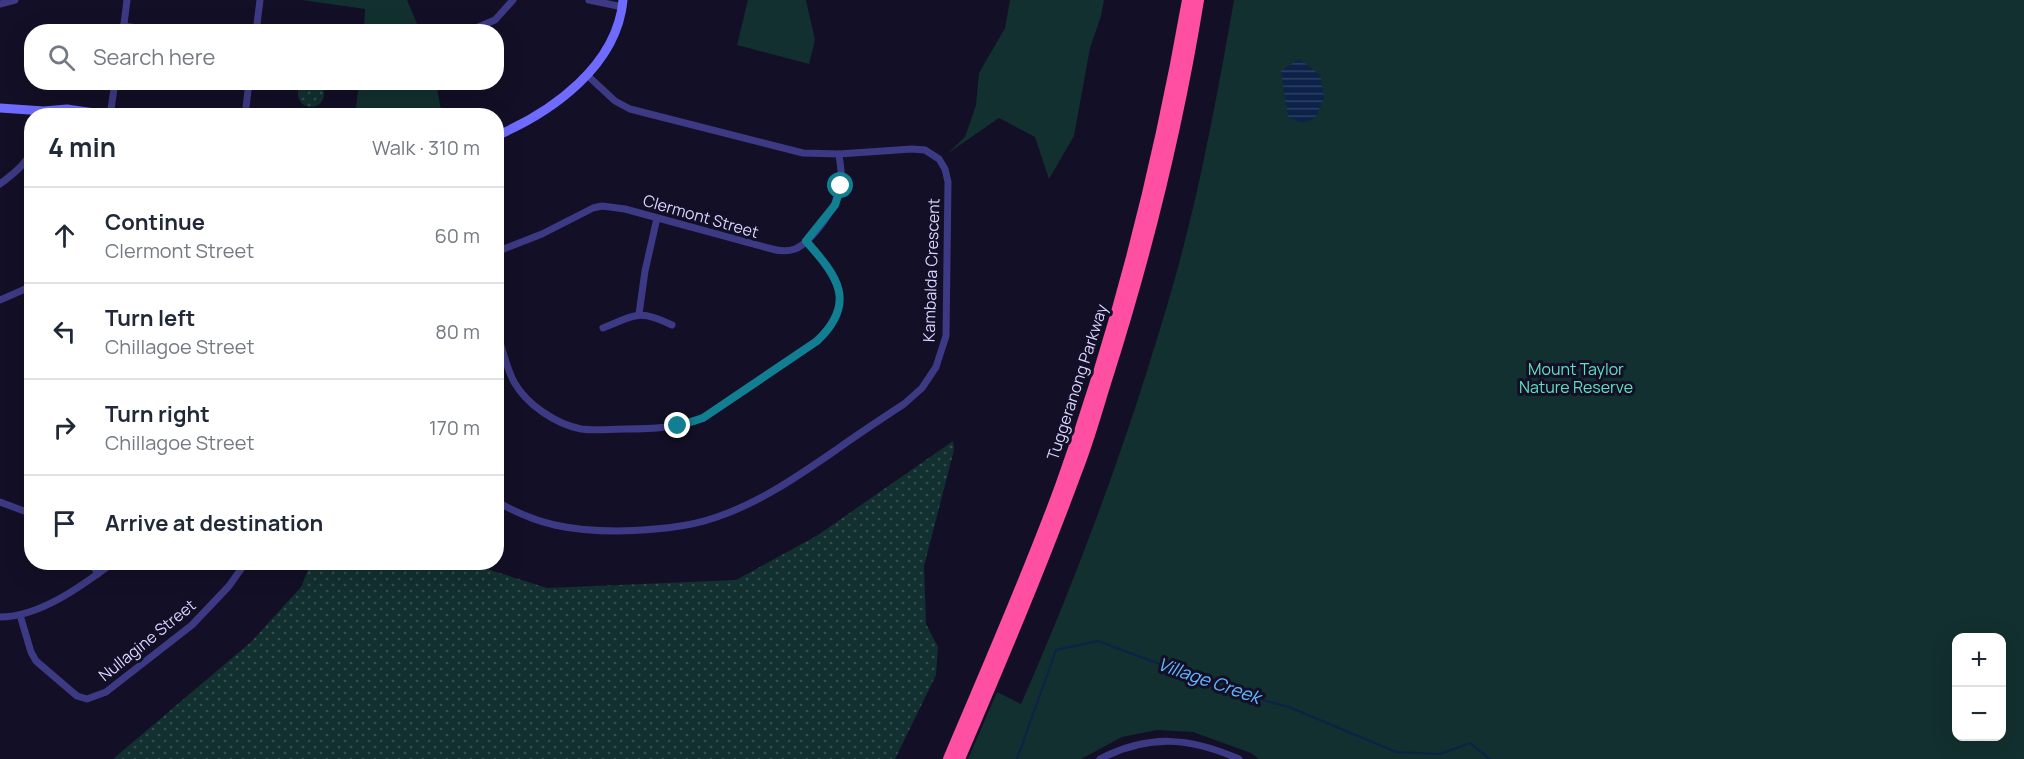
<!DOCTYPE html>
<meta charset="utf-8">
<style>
:root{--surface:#fff;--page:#f2f2f3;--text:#1f2937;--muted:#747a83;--line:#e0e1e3}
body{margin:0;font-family:Manrope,sans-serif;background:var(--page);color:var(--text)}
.controls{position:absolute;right:18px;bottom:18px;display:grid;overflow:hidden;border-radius:12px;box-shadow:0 6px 24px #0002}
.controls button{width:54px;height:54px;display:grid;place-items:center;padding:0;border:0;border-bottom:2px solid var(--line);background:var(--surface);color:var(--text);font:30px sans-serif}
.stop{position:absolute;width:18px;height:18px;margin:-14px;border:4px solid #117e91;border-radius:50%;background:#fff}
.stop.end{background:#117e91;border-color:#fff;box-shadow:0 2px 6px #0008}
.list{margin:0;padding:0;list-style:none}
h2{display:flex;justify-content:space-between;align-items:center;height:78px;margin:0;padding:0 24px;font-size:26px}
h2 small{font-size:20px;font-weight:400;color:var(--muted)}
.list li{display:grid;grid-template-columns:39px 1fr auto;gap:18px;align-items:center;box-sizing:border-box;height:96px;padding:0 24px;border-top:2px solid var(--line)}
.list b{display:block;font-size:22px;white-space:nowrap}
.list p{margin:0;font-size:20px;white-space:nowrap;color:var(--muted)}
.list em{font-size:20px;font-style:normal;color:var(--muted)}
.icon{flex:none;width:33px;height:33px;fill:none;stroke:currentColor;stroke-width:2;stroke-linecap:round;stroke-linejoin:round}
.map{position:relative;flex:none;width:2024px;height:759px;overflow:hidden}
.search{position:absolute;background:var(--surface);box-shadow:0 6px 24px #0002;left:24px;top:24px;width:480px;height:66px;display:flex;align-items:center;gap:15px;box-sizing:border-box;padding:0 21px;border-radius:24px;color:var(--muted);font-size:22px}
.panel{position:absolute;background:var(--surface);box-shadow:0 6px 24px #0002;left:24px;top:108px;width:480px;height:462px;border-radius:24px}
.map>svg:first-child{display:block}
</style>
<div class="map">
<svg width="2024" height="759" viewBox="0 0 2024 759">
<defs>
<pattern id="grass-dots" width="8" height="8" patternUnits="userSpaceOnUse" patternTransform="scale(1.5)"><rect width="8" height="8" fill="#12302f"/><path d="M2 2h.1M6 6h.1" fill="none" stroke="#344d4e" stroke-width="1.8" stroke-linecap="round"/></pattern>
<pattern id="water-rules" width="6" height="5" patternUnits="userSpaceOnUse" patternTransform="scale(1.5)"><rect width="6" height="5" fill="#0c2248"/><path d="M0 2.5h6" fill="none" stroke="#2f4163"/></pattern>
</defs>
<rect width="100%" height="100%" fill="#130f26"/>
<!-- grass -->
<g fill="url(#grass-dots)">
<circle cx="311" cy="94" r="13"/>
<path d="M953,441L954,450L924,566L926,624L938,647L936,675L895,759H113L251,642L301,587L311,563H468L547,588L736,580L818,535Z"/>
</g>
<!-- park -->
<g fill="#12302f" fill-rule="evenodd">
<path d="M302,0H407L420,31H364L365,9Z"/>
<path d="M748,0H806L815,40L809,64L737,45Z"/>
<path d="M1010,0H1104L1101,16L1090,48L1074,136L1049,179L1035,137L999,118L947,154L965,137L976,105L979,73L1005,28Z"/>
<path d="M1234,0H2024V759H1259L1251,753L1193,732L1157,730L1122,737L1081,759H968L997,692L1021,704C1081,568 1132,428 1173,285C1200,191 1217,96 1234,0ZM1956,638H2002V736H1956Z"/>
<path d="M359,83H436L442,115H355Z"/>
</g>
<!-- water -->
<path fill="url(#water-rules)" d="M1299,59L1320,75L1324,98L1315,118L1302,123L1288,117L1281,71Z"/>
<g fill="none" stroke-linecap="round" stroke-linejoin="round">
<!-- stream -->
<path stroke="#0c2248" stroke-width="2" d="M1017,759L1056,650L1098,641L1237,693L1289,707L1396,752L1440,754L1470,743L1490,759"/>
<!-- street -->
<g stroke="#3d3a85" stroke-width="7">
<path d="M589,0L623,7"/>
<path d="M0,4L15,0"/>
<path d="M123,26L167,32"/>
<path d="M123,32L127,0"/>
<path d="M256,32L260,0"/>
<path d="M466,32L495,20L513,0"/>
<path d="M110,116L115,82"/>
<path d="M245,116L249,82"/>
<path d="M0,184C12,175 25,165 32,151"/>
<path d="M496,252L542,234L593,208L602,206L625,209L772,249C779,251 787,252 795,249C812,242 838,205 841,187C843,176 840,165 839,154"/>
<path d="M0,300L32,286"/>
<path d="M639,314L645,271L657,218"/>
<path d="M603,328C636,315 638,309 672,325"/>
<path d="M496,330C502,347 506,367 514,382C527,405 556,424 581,429C595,431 611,429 626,429C653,429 677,428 703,418L817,341C858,302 837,276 806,241"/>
<path d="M496,501C537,525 571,531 618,531C652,530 686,528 717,517C761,502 798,476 836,450C858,434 881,419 904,404L922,388L936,367L946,336L948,182L945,169L939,159L925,150L912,149L839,154L803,153L630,109L615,101L587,75"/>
<path d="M0,502L32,514"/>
<path d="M91,562L98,574"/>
<path d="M20,615L31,652L36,661L77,696L87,699L106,692L192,625L229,586L246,562"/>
<path d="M0,617C40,617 83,585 114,562"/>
<path d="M1100,759C1149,734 1189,737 1239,759"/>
</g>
<!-- secondary -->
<g stroke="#6f6bff" stroke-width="9">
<path d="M0,108L44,111L67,109L115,116"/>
<path d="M496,136C552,112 617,66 623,0"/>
</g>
<!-- highway -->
<g stroke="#ff4fa3" stroke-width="12">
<path d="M949,759C987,669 1027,579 1061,486C1118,329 1159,165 1188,0"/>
<path d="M959,759C1000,663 1041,567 1077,469C1088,441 1096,412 1105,383C1145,258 1177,130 1198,0"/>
</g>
</g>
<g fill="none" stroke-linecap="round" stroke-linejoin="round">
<!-- route -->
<path stroke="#117e91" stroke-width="8" d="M678,426L703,418L817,341C858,302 837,276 806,241L835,205L841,186"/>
</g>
<g text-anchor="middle" stroke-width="6" stroke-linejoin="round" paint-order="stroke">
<!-- street labels -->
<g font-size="16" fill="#d9d4ff" stroke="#130f26">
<text transform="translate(701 216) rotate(16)" y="6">Clermont Street</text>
<text transform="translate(931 270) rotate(-88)" y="6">Kambalda Crescent</text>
<text transform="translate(1077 382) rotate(-72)" y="6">Tuggeranong Parkway</text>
<text transform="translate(147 640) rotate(-39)" y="6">Nullagine Street</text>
</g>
<!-- park labels -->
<g font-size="16" fill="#5fe0c0" stroke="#130f26">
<text x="1576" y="375">Mount Taylor<tspan x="1576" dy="18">Nature Reserve</tspan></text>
</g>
<!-- water labels -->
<g font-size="18" font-style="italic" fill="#62b6ff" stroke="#130f26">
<text transform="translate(1209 681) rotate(19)" y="6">Village Creek</text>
</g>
</g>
</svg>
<div class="controls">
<button>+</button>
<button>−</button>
</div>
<div class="stop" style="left:841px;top:186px"></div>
<div class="stop end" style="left:678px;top:426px"></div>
<div class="search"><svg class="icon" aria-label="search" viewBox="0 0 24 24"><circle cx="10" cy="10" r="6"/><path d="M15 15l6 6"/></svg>Search here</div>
<section class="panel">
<h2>4 min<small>Walk · 310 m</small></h2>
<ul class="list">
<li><svg class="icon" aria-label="ahead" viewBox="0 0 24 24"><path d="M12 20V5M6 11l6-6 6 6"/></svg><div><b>Continue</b><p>Clermont Street</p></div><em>60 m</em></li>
<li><svg class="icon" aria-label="left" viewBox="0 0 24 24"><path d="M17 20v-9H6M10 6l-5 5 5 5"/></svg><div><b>Turn left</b><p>Chillagoe Street</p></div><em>80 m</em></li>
<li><svg class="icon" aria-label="right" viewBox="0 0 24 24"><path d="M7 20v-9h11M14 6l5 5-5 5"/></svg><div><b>Turn right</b><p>Chillagoe Street</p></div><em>170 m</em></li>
<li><svg class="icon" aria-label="arrive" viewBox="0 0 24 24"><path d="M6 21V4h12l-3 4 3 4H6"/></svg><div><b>Arrive at destination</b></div></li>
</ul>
</section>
</div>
